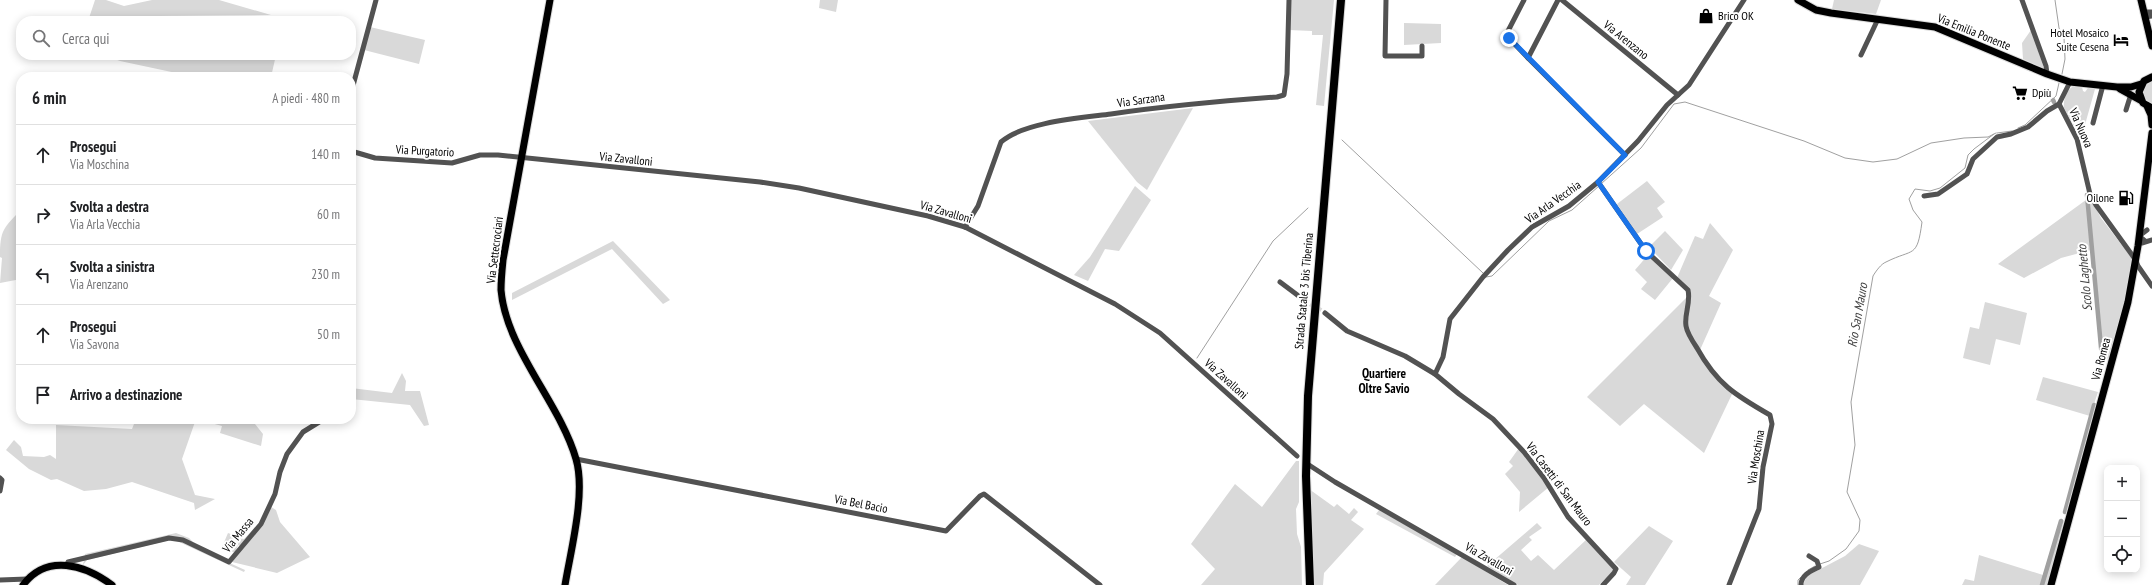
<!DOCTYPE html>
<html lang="it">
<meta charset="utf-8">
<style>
:root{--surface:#fff;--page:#f2f2f2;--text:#202124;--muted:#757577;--line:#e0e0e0}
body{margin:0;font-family:"PT Sans Narrow",sans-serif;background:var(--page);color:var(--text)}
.controls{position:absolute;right:12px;bottom:12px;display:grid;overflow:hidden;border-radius:8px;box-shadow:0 2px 10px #0003}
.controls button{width:36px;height:36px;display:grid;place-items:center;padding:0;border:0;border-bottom:1px solid var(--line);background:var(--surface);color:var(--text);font:20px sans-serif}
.stop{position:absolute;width:12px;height:12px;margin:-9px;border:3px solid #1a73e8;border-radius:50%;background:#fff}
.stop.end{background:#1a73e8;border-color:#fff;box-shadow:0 1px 4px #0008}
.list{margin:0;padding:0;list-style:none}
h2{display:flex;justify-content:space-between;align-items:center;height:52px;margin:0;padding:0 16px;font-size:17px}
h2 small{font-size:13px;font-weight:400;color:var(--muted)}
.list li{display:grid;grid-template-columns:26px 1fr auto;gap:12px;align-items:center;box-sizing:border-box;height:60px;padding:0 16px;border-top:1px solid var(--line)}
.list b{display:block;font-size:15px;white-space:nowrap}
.list p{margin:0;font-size:13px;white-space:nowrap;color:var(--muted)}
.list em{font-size:13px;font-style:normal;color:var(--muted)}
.icon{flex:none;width:22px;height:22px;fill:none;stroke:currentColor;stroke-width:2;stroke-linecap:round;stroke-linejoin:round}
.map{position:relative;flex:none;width:2152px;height:585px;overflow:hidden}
.search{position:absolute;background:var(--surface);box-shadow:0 2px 10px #0003;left:16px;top:16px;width:340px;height:44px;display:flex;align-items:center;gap:10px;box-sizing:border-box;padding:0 14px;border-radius:16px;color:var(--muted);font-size:15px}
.panel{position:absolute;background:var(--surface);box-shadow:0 2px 10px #0003;left:16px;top:72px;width:340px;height:352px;border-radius:16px}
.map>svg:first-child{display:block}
</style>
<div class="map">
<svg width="2152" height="585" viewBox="0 0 2152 585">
<rect width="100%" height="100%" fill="#fff"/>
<!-- green -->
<g fill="#d9d9d9">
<path d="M95,0H106L124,6L152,0H219L271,15L157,16V21H88Z"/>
<path d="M820,0H838L836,12L819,8Z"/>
<path d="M1290,0H1334L1324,106L1316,105L1323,35H1312V31L1289,30Z"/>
<path d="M1834,0H1881L1876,14L1832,9Z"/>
<path d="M1404,23L1441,24V43L1404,45Z"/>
<path d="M370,27L425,40L419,64L364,50Z"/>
<path d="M2031,30L2043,65V68L2023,59L2022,43Z"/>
<path d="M104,55H276L271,77H195L120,61Z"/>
<path d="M2152,81V103C2144,100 2142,94 2145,86Z"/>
<path d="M2072,87H2082L2083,91L2085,92L2088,88L2095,89L2081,139L2064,108C2063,101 2066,91 2072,87Z"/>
<path d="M1193,108L1147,190L1137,182L1088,121Z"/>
<path d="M1647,181L1665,202L1657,208L1663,217L1637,234L1617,204Z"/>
<path d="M1135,186L1151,200L1119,251L1105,249L1088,281L1074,275L1090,257Z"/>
<path d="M2090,197L2101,218L2131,257L2132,262L2125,302L2110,357L2104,361L2091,250L2061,258L2024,278L1998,264Z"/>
<path d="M21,210V279L0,283L2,258L0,257C0,231 3,228 21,210Z"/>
<path d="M1710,223L1733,250L1709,296L1721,303L1700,350L1708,367L1734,390L1704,453L1644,404L1620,426L1587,397L1687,297V293L1677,278L1695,236L1703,239Z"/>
<path d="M1665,231L1683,250L1671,270L1649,247Z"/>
<path d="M613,241L670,300L663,304L612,249L512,300V293Z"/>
<path d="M1648,255L1673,278L1655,300L1641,289L1647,282L1635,270Z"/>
<path d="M1985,302L2027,313L2020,345L1996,339L1990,365L1963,358L1970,327L1979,329Z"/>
<path d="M402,373L406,381L405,391H420L429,425L424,426L410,405L351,399V388L392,393Z"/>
<path d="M2043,377L2098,392L2090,416L2036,400Z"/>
<path d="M136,419H196L182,459L195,495L215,499L195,510L194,503L132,482L106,489L84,491L57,479L51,480L29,469L6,450L14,440L21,447L23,456L44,457L50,455L56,459V425L132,429Z"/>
<path d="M196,419H251L263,434L261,446L220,433L222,426Z"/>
<path d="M1519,448L1549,487L1519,512L1520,492L1505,474L1513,466L1509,462Z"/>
<path d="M1296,461H1299V502L1296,509L1297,534L1301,547L1302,585H1201L1215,569L1191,544L1235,484L1262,507Z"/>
<path d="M1309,489L1334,507L1337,504L1349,514L1354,508L1358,512L1351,520L1364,529L1324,573L1323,585H1314Z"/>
<path d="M271,507L276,510L280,522L310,557L277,573L232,562Z"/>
<path d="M1379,510L1457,554L1455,557L1376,514Z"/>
<path d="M2060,519L2066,521L2049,585H1962L1965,579L1974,581L1979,555L2043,575Z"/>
<path d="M260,522L240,546L238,545L235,553L222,547L228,533L244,539Z"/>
<path d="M1537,523L1542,528L1529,537L1532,540L1521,550L1531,561L1538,555L1554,570L1587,539L1615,569L1599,585H1518L1487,566Z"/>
<path d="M1649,526L1673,541L1645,585H1626L1631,577L1614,562Z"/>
<path d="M176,533L189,538L194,543L176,537L135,544V546L170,539L179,540L245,570L244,572L177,541L170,540L87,560L83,565L85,554Z"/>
<path d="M1859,544L1879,551L1860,585H1803L1807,576L1845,556Z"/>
<path d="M1462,557L1508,585H1435Z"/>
</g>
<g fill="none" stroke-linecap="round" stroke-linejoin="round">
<!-- stream -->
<g stroke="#a0a0a0" stroke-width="1">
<path d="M2055,0L2059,28L2064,38L2065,59L2062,74"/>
<path d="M2018,128L2025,125L2056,96L2059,83"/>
<path d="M1997,133L2012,131"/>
<path d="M1342,140L1483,273"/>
<path d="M1601,184L1641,148L1674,104L1685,102L1804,141L1845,158L1873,162L1897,159L1931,143L1964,138L1988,137L1996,133"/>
<path d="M1486,277L1492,276L1549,221L1572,210L1599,186"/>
<path d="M1197,358L1273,241L1308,208"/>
<path d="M1820,564L1829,561L1846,549L1859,531L1860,520L1847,492L1855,445L1851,402L1873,276C1876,271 1881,264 1886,262C1914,248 1917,259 1922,222L1913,210L1909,199L1915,189L1930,191L1940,188L1965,168L1968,155L1974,149L1994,134"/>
<path d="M1808,570L1815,566"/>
<path d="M1798,585V580L1801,577"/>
</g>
<!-- canal -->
<g stroke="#a0a0a0" stroke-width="4.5">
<path d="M2053,100L2054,102"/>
<path d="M2087,195L2102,358"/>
<path d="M2065,512L2094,405"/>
<path d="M2042,585L2061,521"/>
</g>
<!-- minor-tunnel -->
<path stroke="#d9d9d9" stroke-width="5" stroke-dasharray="5 2.5" stroke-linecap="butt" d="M1304,300L1325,313"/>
<!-- major casing -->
<g stroke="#dbdbdb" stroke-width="9">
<g id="major">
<path d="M550,0L503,260C502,270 501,281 501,290C506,349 560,403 576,459C586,493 571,549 565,585"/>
<path d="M1798,0L1816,10L1831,13L1935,27L2047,74L2070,82L2117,87H2131L2141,84"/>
<path d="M2141,0L2152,46"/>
<path d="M2152,77L2144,81L2139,92L2143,103L2152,108"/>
<path d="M2120,89L2140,100"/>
<path d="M2147,106L2151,115L2152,125"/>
<path d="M23,585C47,553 85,565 112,585"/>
<path d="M2051,585L2128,302L2138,246L2152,133"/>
</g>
</g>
<!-- highway casing -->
<g stroke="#dbdbdb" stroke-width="10">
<path id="highway" d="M1310,585L1306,476L1308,396L1341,0"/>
</g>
<!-- minor -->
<g stroke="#525252" stroke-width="5">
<path d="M1386,0L1385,56H1422V46"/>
<path d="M1524,0L1508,31L1509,38L1528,58"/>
<path d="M1558,0L1528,58L1625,155"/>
<path d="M1562,0L1678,95"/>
<path d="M2022,0L2046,66L2047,74"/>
<path d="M2144,12H2152"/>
<path d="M2145,17L2152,16"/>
<path d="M1861,55L1878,19"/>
<path d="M2070,82L2059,104L2077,139L2090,194L2096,205L2135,259L2138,266L2152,286"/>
<path d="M351,93L376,0"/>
<path d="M2126,110L2131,94"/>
<path d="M2093,123L2103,85"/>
<path d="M351,151L375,158L452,163L480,155H498L760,182L799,188L928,216L965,227L1115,304L1160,333L1297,456"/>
<path d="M1598,182L1646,251L1688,290C1691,303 1684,314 1686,326C1687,333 1693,342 1697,348C1717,384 1735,395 1770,415L1772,424L1763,467L1759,509L1729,585"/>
<path d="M1924,196L1938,194L1967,174L1973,159L1997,137L2011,134L2028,127L2047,111L2059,104"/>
<path d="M965,227L978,206L1001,142C1024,122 1080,118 1111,114C1167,106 1221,101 1277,97L1284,95L1287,74L1289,0"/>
<path d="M2145,241L2139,236L2147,230"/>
<path d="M2142,243L2152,240"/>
<path d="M1280,282L1304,300"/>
<path d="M1325,313L1347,331L1405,356L1435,374L1459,394L1493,419L1524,452L1544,478L1568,517L1616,569L1614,573L1603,585"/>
<path d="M1435,374L1443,357L1450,319L1483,277L1508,250L1532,227L1569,206L1598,182L1638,141L1667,105L1689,85L1744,0"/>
<path d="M576,459L946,531L980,496L984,494L1100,585"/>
<path d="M1309,465L1335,482L1514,585"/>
<path d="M0,478L2,480L0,491"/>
<path d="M67,565L68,562L169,538L183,540L229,562L261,524L275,494L280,472L287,454L303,432L324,419"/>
<path d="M0,580L27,579"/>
<path d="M1801,585C1801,575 1811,571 1819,567L1817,561L1809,556"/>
</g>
<!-- major -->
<use href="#major" stroke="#000" stroke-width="7"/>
<!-- highway -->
<use href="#highway" stroke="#000" stroke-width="8"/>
</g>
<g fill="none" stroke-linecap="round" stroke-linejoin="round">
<!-- route -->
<path stroke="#1a73e8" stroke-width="5" d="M1509,38L1625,155L1598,182L1646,251"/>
</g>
<!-- icons -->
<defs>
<g id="shop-bare" transform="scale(1.2)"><path d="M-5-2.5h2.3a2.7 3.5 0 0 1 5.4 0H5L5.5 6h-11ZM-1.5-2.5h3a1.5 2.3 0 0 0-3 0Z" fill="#000" stroke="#fff" stroke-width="2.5" paint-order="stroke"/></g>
<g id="hotel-bare" transform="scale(1.2)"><path d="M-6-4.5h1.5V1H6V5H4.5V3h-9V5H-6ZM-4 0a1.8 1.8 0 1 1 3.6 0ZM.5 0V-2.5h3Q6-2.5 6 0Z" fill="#000" stroke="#fff" stroke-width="2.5" paint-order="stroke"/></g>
<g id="supermarket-bare" transform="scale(1.2)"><path d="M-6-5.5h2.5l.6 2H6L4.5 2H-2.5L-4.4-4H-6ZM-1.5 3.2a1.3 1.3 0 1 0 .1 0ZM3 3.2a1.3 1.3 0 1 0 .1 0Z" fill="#000" stroke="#fff" stroke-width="2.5" paint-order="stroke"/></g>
<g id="fuel-bare" transform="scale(1.2)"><path d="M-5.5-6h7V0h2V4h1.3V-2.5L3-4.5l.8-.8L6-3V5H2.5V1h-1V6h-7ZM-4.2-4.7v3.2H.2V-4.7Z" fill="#000" stroke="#fff" stroke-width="2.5" paint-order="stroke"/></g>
</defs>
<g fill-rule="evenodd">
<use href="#shop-bare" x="1706" y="16"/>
<use href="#hotel-bare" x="2121" y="40"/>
<use href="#supermarket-bare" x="2020" y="93"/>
<use href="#fuel-bare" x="2126" y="198"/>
</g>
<g text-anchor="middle" stroke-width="4" stroke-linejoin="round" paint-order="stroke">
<!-- poi labels -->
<g font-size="12" fill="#000" stroke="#fff" text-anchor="start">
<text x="1718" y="20">Brico OK</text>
<text x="2109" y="37" text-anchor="end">Hotel Mosaico<tspan x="2109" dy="14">Suite Cesena</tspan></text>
<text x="2032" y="97">Dpiù</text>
<text x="2114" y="202" text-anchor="end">Oilone</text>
</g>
<!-- street labels -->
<g font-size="12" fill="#000" stroke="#fff">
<text transform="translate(1974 32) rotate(22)" y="4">Via Emilia Ponente</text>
<text transform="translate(1626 40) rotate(39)" y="4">Via Arenzano</text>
<text transform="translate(1141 100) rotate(-8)" y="4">Via Sarzana</text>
<text transform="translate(2081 128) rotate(66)" y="4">Via Nuova</text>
<text transform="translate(425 151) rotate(3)" y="4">Via Purgatorio</text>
<text transform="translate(626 159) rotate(6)" y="4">Via Zavalloni</text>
<text transform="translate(1553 202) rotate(-35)" y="4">Via Arla Vecchia</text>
<text transform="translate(946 212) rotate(16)" y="4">Via Zavalloni</text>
<text transform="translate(495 250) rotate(-83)" y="4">Via Settecrociari</text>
<text transform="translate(1304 291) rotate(-85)" y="4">Strada Statale 3 bis Tiberina</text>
<text transform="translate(2101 359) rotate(-75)" y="4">Via Romea</text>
<text transform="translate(1226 379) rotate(42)" y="4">Via Zavalloni</text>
<text transform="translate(1756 457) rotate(-81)" y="4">Via Moschina</text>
<text transform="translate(1559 484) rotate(53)" y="4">Via Casetti di San Mauro</text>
<text transform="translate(861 504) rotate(11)" y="4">Via Bel Bacio</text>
<text transform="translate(238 535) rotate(-51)" y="4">Via Massa</text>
<text transform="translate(1489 559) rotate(30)" y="4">Via Zavalloni</text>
</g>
<!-- water labels -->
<g font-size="13" font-style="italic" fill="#414141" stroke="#fff">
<text transform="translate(2084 278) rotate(-95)" y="5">Scolo Laghetto</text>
<text transform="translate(1857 315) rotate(-80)" y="5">Rio San Mauro</text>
</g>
<!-- neighbourhood labels -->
<g font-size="13" font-weight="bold" fill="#000" stroke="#fff">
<text x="1384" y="378">Quartiere<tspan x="1384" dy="15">Oltre Savio</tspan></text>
</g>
</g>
</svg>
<div class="controls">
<button>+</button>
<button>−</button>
<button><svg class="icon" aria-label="locate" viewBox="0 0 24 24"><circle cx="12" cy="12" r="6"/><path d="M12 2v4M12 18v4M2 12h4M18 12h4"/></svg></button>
</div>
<div class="stop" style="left:1646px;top:251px"></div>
<div class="stop end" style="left:1509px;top:38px"></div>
<div class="search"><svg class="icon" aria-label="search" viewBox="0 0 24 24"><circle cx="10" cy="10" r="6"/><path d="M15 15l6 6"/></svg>Cerca qui</div>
<section class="panel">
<h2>6 min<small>A piedi · 480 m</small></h2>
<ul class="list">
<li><svg class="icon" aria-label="ahead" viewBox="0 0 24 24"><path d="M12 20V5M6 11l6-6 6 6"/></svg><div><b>Prosegui</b><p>Via Moschina</p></div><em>140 m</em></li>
<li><svg class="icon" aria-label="right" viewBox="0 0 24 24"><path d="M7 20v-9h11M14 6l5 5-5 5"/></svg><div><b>Svolta a destra</b><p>Via Arla Vecchia</p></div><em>60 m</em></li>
<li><svg class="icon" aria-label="left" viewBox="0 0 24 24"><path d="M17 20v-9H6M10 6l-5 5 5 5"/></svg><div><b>Svolta a sinistra</b><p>Via Arenzano</p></div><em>230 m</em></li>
<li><svg class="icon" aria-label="ahead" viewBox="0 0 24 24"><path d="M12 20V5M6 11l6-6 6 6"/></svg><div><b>Prosegui</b><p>Via Savona</p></div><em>50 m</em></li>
<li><svg class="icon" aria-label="arrive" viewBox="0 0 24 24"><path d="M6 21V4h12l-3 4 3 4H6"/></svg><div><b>Arrivo a destinazione</b></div></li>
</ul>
</section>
</div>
